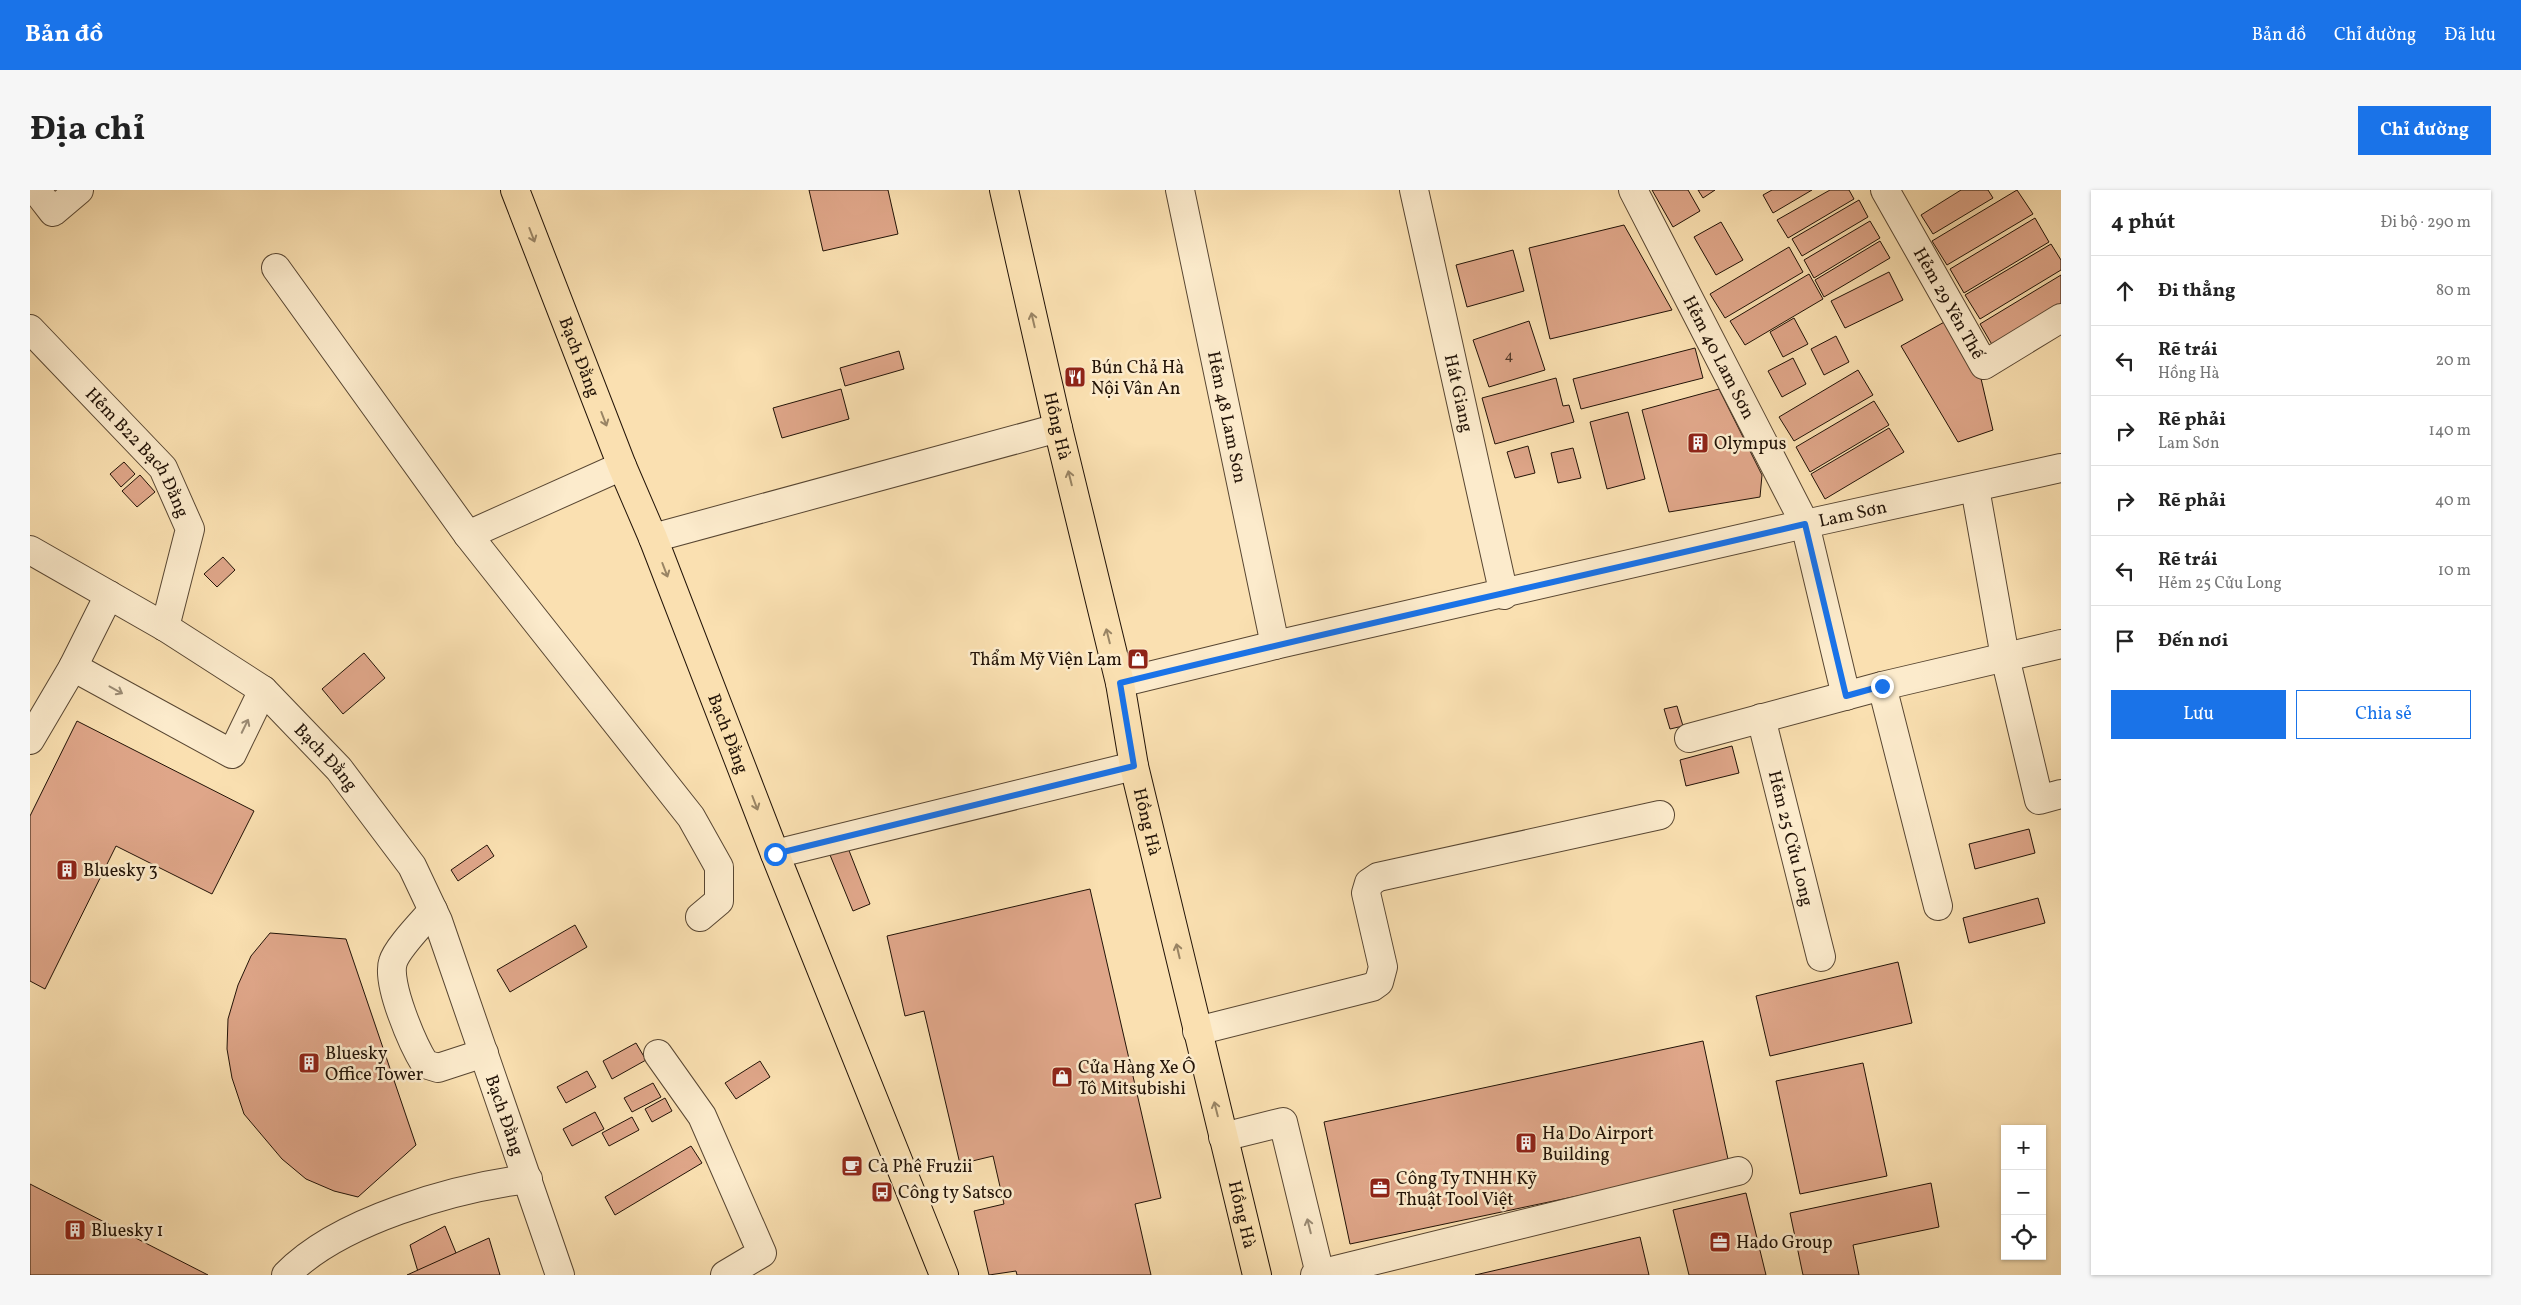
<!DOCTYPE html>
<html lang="vi">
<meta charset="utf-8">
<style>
:root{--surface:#fff;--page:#f6f6f6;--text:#222;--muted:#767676;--line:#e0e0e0;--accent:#1a73e8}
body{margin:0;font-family:Vollkorn,serif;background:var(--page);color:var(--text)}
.controls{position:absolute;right:15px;bottom:15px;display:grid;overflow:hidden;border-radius:0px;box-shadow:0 1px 4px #0004}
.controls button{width:45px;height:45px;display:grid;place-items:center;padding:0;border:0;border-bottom:1px solid var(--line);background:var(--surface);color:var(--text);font:25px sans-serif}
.stop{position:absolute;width:15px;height:15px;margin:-11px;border:4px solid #1a73e8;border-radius:50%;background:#fff}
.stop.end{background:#1a73e8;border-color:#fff;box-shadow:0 1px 5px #0008}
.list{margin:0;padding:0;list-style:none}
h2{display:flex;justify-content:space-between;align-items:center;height:65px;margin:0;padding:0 20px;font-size:21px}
h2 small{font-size:16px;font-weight:400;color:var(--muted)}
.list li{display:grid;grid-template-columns:32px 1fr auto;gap:15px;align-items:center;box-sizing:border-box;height:70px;padding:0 20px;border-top:1px solid var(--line)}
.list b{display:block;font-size:19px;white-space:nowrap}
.list p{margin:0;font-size:16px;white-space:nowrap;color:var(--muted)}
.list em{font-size:16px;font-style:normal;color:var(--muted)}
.actions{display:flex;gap:10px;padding:15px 20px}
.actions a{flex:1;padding:11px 0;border:1px solid var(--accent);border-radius:0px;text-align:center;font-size:18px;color:var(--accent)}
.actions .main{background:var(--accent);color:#fff}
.icon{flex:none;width:28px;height:28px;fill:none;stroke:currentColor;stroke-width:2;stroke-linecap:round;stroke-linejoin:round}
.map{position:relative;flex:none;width:2031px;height:1085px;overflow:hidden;border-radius:0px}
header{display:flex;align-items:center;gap:30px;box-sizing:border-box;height:70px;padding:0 25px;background:var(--accent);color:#fff}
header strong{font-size:24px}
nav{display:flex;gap:28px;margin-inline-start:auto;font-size:18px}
.intro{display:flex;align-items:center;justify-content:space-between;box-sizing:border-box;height:120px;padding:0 30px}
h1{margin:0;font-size:35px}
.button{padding:12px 22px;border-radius:0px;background:var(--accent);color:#fff;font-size:18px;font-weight:700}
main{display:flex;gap:30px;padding:0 30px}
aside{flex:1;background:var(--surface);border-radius:0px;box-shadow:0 1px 4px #0004}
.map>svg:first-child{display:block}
</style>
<header>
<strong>Bản đồ</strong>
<nav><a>Bản đồ</a><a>Chỉ đường</a><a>Đã lưu</a></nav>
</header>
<div class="intro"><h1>Địa chỉ</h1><a class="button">Chỉ đường</a></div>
<main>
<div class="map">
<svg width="2031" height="1085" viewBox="0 0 2031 1085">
<rect width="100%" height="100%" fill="#fae0b1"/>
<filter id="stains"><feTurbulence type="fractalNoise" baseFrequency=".004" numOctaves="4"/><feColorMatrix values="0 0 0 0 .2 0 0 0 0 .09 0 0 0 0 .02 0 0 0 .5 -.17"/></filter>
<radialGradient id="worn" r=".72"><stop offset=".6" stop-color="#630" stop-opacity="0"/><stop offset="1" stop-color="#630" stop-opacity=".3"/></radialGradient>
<!-- building -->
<g fill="#dfa689" stroke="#221307">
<path d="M779,0H858L868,44L793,61Z"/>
<path d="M1622,0H1658L1670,21L1643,37Z"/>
<path d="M1668,0H1685L1673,8Z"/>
<path d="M1742,0H1782L1743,23L1733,5Z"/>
<path d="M1800,0H1819L1824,9L1758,48L1747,30Z"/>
<path d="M1931,0H1958L1963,8L1903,44L1891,25Z"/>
<path d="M1987,0L2003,24L1917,75L1902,51Z"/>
<path d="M1829,10L1838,27L1772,66L1762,49Z"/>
<path d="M2005,28L2019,52L1934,103L1920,79Z"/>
<path d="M1840,31L1850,48L1784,88L1774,70Z"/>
<path d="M1691,32L1713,70L1686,85L1664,47Z"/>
<path d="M1594,35L1642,120L1520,149L1499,58Z"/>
<path d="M1850,51L1860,68L1794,107L1785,90Z"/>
<path d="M2021,54L2031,70V80L1950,129L1935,105Z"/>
<path d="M1759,57L1773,82L1695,128L1680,104Z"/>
<path d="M1483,60L1494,101L1437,117L1426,75Z"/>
<path d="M1859,82L1873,110L1815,138L1801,111Z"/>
<path d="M1779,84L1793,109L1715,155L1700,131Z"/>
<path d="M2031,85V117L1964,158L1950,134Z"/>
<path d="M1764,128L1778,154L1753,167L1740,142Z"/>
<path d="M1918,130L1949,180L1963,240L1928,252L1871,156Z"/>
<path d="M1499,131L1515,180L1459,197L1443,150Z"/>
<path d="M1806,146L1819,172L1794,185L1781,159Z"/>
<path d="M1665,158L1673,188L1551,219L1543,189Z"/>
<path d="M869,161L874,179L815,196L810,178Z"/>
<path d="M1763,168L1776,194L1752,207L1738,181Z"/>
<path d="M1828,180L1843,205L1764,251L1749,227Z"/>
<path d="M1526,188L1533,216L1539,215L1544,232L1465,254L1452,208Z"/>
<path d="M811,199L819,229L752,248L743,218Z"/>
<path d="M1689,199L1732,285L1730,307L1639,322L1612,220Z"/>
<path d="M1844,211L1859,235L1780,282L1766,257Z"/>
<path d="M1598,222L1615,289L1577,299L1560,232Z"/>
<path d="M1859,238L1874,262L1795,309L1781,284Z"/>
<path d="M1498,256L1505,283L1485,288L1477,262Z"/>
<path d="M1543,258L1551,288L1528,293L1521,263Z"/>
<path d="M94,272L105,284L91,297L80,284Z"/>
<path d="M110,285L125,302L107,317L92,301Z"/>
<path d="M193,367L205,380L187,397L174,384Z"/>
<path d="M334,463L355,488L313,524L292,499Z"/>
<path d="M1647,516L1653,536L1640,539L1634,519Z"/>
<path d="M47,531L224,621L182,704L86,656L15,799L0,791V626Z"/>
<path d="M1702,556L1709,583L1656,596L1650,570Z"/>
<path d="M1999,639L2005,663L1945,679L1939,654Z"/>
<path d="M457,655L464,666L428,691L421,680Z"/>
<path d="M818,658L840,714L823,721L800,665Z"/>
<path d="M1060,699L1131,1008L1105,1014L1121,1085H987L986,1081L959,1085L944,1021L974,1014L963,966L930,974L894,821L875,826L857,746Z"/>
<path d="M2008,708L2015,733L1939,753L1933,728Z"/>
<path d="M545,735L557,757L480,802L467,780Z"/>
<path d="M240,743L316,749L386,955L328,1007L304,1001L276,989L252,969L214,924L202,888L197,859L198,829L208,795L221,766Z"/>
<path d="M1868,772L1882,833L1740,866L1726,806Z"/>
<path d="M1673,851L1699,974L1320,1054L1294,932Z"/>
<path d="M606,853L616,870L582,889L573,871Z"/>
<path d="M730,871L740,887L706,909L695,893Z"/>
<path d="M1833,873L1857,986L1770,1004L1746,891Z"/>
<path d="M557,881L566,897L536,913L527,897Z"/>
<path d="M623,893L631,907L602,922L594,908Z"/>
<path d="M635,908L642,921L622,932L615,919Z"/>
<path d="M565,922L574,939L542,956L533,939Z"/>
<path d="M602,927L609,940L579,956L572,943Z"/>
<path d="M661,956L672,973L585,1025L575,1007Z"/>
<path d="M1901,993L1909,1037L1823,1055L1829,1085H1773L1760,1023Z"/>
<path d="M0,994L178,1085H0Z"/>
<path d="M1716,1003L1736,1085H1659L1643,1020Z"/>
<path d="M415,1036L435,1085H389L380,1055Z"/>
<path d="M1610,1047L1619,1085H1445Z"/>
<path d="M459,1048L470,1085H377Z"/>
</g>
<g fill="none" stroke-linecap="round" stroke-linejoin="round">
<!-- minor casing -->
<g stroke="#584632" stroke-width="30">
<g id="minor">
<path d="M6,0L23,22L49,0"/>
<path id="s1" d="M1150,0L1245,455"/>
<path id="s2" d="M1384,0L1474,405"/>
<path id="s3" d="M1603,0L1775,334L1816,506"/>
<path id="s4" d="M1855,0L1954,175L2031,128"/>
<path d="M246,78L438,345"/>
<path id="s5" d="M0,139L133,278L160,339L135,437"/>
<path d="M592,276L438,345L661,627L689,677V711L670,727"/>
<path d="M1945,298L1975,467L2009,610L2031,604"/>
<path d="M623,348L1028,238"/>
<path id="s6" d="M0,360L135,437L233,500L309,579L382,676L408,731L530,1085"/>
<path d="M43,477L202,564L233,500"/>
<path id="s7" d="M1090,493L1245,455L1775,334L2031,278"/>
<path d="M1852,496L1908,716"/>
<path id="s8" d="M1731,528L1791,767"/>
<path d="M1659,548L1852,496L2031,454"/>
<path d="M0,550L43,477L79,405"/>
<path d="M745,664L1104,576"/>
<path d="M403,720C393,732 367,758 363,772C356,793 383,855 395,874L408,878L454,863"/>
<path d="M1167,841L1342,797L1349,792L1353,777L1336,703L1339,693L1348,687L1630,625"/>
<path d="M628,864L672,926L732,1063L695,1085"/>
<path d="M1193,947L1253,932L1290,1084"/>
<path d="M256,1085C308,1031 424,998 498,989"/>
<path d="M1285,1085L1708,981"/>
</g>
</g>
<!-- major casing -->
<g stroke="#221307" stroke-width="30">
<g id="major">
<path id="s9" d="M485,0L592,276L623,348L745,664L914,1085"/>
<path id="s10" d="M974,0L1028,238L1090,493L1104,576L1227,1085"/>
</g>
</g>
<!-- minor -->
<use href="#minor" stroke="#fcebcc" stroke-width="28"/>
<!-- major -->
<use href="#major" stroke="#fae0b1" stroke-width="28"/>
</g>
<!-- one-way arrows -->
<defs><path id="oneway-shaft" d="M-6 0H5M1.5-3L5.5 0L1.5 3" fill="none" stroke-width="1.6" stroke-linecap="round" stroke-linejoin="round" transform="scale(1.25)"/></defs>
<g stroke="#998464">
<use href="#oneway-shaft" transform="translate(502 45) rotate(69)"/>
<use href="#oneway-shaft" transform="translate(1003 130) rotate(-103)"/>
<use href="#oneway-shaft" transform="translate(574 229) rotate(69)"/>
<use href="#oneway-shaft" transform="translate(1040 288) rotate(-104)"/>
<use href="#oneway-shaft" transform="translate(635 380) rotate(69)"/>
<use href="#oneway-shaft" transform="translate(1078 446) rotate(-104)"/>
<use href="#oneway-shaft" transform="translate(725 613) rotate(69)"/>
<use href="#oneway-shaft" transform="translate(1148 761) rotate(-103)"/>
<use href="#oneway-shaft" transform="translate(1186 919) rotate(-104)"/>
</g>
<g stroke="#9a8a73">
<use href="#oneway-shaft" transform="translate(86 500) rotate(29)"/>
<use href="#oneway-shaft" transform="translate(215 536) rotate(-64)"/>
<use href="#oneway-shaft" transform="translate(1279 1036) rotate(-104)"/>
</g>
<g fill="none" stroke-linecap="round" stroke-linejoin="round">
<!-- route -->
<path stroke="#1a73e8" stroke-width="6" d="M745,664L1104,576L1090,493C1317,437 1546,388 1775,334L1816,506L1852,496"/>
</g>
<!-- icons -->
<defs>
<g id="restaurant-square" transform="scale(1.125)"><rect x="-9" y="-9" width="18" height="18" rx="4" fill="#8f2418" stroke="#fcebcc"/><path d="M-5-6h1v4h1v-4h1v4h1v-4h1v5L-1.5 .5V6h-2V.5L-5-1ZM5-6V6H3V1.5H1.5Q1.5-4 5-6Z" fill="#fff"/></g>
<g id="building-square" transform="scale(1.125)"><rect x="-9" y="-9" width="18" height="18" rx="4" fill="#8f2418" stroke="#fcebcc"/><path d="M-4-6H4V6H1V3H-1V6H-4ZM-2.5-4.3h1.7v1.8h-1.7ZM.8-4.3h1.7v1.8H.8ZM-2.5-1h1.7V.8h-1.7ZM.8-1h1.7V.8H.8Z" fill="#fff"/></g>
<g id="shop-square" transform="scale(1.125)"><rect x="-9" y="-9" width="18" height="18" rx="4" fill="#8f2418" stroke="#fcebcc"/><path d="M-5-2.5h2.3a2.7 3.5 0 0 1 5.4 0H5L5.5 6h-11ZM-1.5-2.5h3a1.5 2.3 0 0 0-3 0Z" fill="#fff"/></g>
<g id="cafe-square" transform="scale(1.125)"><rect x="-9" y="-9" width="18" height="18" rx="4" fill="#8f2418" stroke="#fcebcc"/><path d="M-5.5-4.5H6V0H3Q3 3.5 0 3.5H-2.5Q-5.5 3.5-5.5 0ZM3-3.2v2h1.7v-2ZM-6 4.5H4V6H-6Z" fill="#fff"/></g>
<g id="office-square" transform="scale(1.125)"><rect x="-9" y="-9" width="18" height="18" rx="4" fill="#8f2418" stroke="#fcebcc"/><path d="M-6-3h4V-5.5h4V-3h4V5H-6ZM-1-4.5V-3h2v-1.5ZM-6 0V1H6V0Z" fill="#fff"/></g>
<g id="bus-square" transform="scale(1.125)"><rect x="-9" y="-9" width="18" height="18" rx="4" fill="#8f2418" stroke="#fcebcc"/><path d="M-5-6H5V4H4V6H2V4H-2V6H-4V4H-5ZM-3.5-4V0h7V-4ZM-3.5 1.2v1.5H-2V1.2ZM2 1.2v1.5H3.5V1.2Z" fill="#fff"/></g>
</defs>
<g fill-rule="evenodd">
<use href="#restaurant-square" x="1045" y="187"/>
<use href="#building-square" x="1668" y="253"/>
<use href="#shop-square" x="1108" y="469"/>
<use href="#building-square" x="37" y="680"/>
<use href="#building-square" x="279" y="873"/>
<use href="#shop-square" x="1032" y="887"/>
<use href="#building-square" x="1496" y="953"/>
<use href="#cafe-square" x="822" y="976"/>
<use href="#office-square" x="1350" y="998"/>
<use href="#bus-square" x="852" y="1002"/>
<use href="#building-square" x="45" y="1040"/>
<use href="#office-square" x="1690" y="1052"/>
</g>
<g text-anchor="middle" stroke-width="5" stroke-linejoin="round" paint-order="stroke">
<!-- number labels -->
<g font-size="15" fill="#513828">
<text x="1479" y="170">4</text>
</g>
<!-- street labels -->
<g font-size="18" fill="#221307" stroke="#fcebcc">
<text dy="6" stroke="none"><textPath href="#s4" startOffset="130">Hẻm 29 Yên Thế</textPath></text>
<text dy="6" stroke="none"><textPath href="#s9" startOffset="179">Bạch Đằng</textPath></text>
<text dy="6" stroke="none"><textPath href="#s3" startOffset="188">Hẻm 40 Lam Sơn</textPath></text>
<text dy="6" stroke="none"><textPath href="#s2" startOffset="208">Hát Giang</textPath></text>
<text dy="6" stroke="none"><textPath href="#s1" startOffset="232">Hẻm 48 Lam Sơn</textPath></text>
<text dy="6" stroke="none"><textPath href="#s10" startOffset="242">Hồng Hà</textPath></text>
<text dy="6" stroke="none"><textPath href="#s5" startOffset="165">Hẻm B22 Bạch Đằng</textPath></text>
<text dy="6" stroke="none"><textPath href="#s7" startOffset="752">Lam Sơn</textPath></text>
<text dy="6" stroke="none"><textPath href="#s9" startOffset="584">Bạch Đằng</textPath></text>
<text dy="6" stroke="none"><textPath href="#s6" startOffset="364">Bạch Đằng</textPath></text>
<text dy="6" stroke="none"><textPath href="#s10" startOffset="648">Hồng Hà</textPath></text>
<text dy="6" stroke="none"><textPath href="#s8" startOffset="124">Hẻm 25 Cửu Long</textPath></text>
<text dy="6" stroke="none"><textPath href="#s6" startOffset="769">Bạch Đằng</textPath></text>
<text dy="6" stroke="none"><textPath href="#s10" startOffset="1052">Hồng Hà</textPath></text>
</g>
<!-- poi labels -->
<g font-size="18" fill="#221307" stroke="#fcebcc" text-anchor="start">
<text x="1061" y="183">Bún Chả Hà<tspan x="1061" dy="21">Nội Vân An</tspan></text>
<text x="1684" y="259">Olympus</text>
<text x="1092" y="475" text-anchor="end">Thẩm Mỹ Viện Lam</text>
<text x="53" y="686">Bluesky 3</text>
<text x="295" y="869">Bluesky<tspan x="295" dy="21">Office Tower</tspan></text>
<text x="1048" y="883">Cửa Hàng Xe Ô<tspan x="1048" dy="21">Tô Mitsubishi</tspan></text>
<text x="1512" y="949">Ha Do Airport<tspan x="1512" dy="21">Building</tspan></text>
<text x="838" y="982">Cà Phê Fruzii</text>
<text x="1366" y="994">Công Ty TNHH Kỹ<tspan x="1366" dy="21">Thuật Tool Việt</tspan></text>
<text x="868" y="1008">Công ty Satsco</text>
<text x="61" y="1046">Bluesky 1</text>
<text x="1706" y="1058">Hado Group</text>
</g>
</g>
<rect width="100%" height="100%" filter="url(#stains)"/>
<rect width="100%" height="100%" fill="url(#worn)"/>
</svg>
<div class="controls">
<button>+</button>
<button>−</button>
<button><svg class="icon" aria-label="locate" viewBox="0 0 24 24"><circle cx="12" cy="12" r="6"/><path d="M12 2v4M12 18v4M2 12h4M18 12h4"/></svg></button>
</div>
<div class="stop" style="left:745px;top:664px"></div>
<div class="stop end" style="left:1852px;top:496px"></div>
</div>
<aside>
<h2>4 phút<small>Đi bộ · 290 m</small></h2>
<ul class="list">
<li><svg class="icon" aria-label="ahead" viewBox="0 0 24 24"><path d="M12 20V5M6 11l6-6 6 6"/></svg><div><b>Đi thẳng</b></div><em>80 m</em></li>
<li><svg class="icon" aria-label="left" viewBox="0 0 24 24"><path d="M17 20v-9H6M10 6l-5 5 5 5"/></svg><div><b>Rẽ trái</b><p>Hồng Hà</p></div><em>20 m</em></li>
<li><svg class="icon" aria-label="right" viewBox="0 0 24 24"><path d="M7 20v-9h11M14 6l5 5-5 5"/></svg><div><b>Rẽ phải</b><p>Lam Sơn</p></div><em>140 m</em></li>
<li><svg class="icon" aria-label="right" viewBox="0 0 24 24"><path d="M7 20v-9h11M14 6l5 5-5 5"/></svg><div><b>Rẽ phải</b></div><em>40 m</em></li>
<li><svg class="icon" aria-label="left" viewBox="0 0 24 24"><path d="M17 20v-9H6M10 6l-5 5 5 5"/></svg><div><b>Rẽ trái</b><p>Hẻm 25 Cửu Long</p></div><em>10 m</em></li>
<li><svg class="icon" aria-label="arrive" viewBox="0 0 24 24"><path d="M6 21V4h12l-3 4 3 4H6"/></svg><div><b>Đến nơi</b></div></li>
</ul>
<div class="actions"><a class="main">Lưu</a><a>Chia sẻ</a></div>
</aside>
</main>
